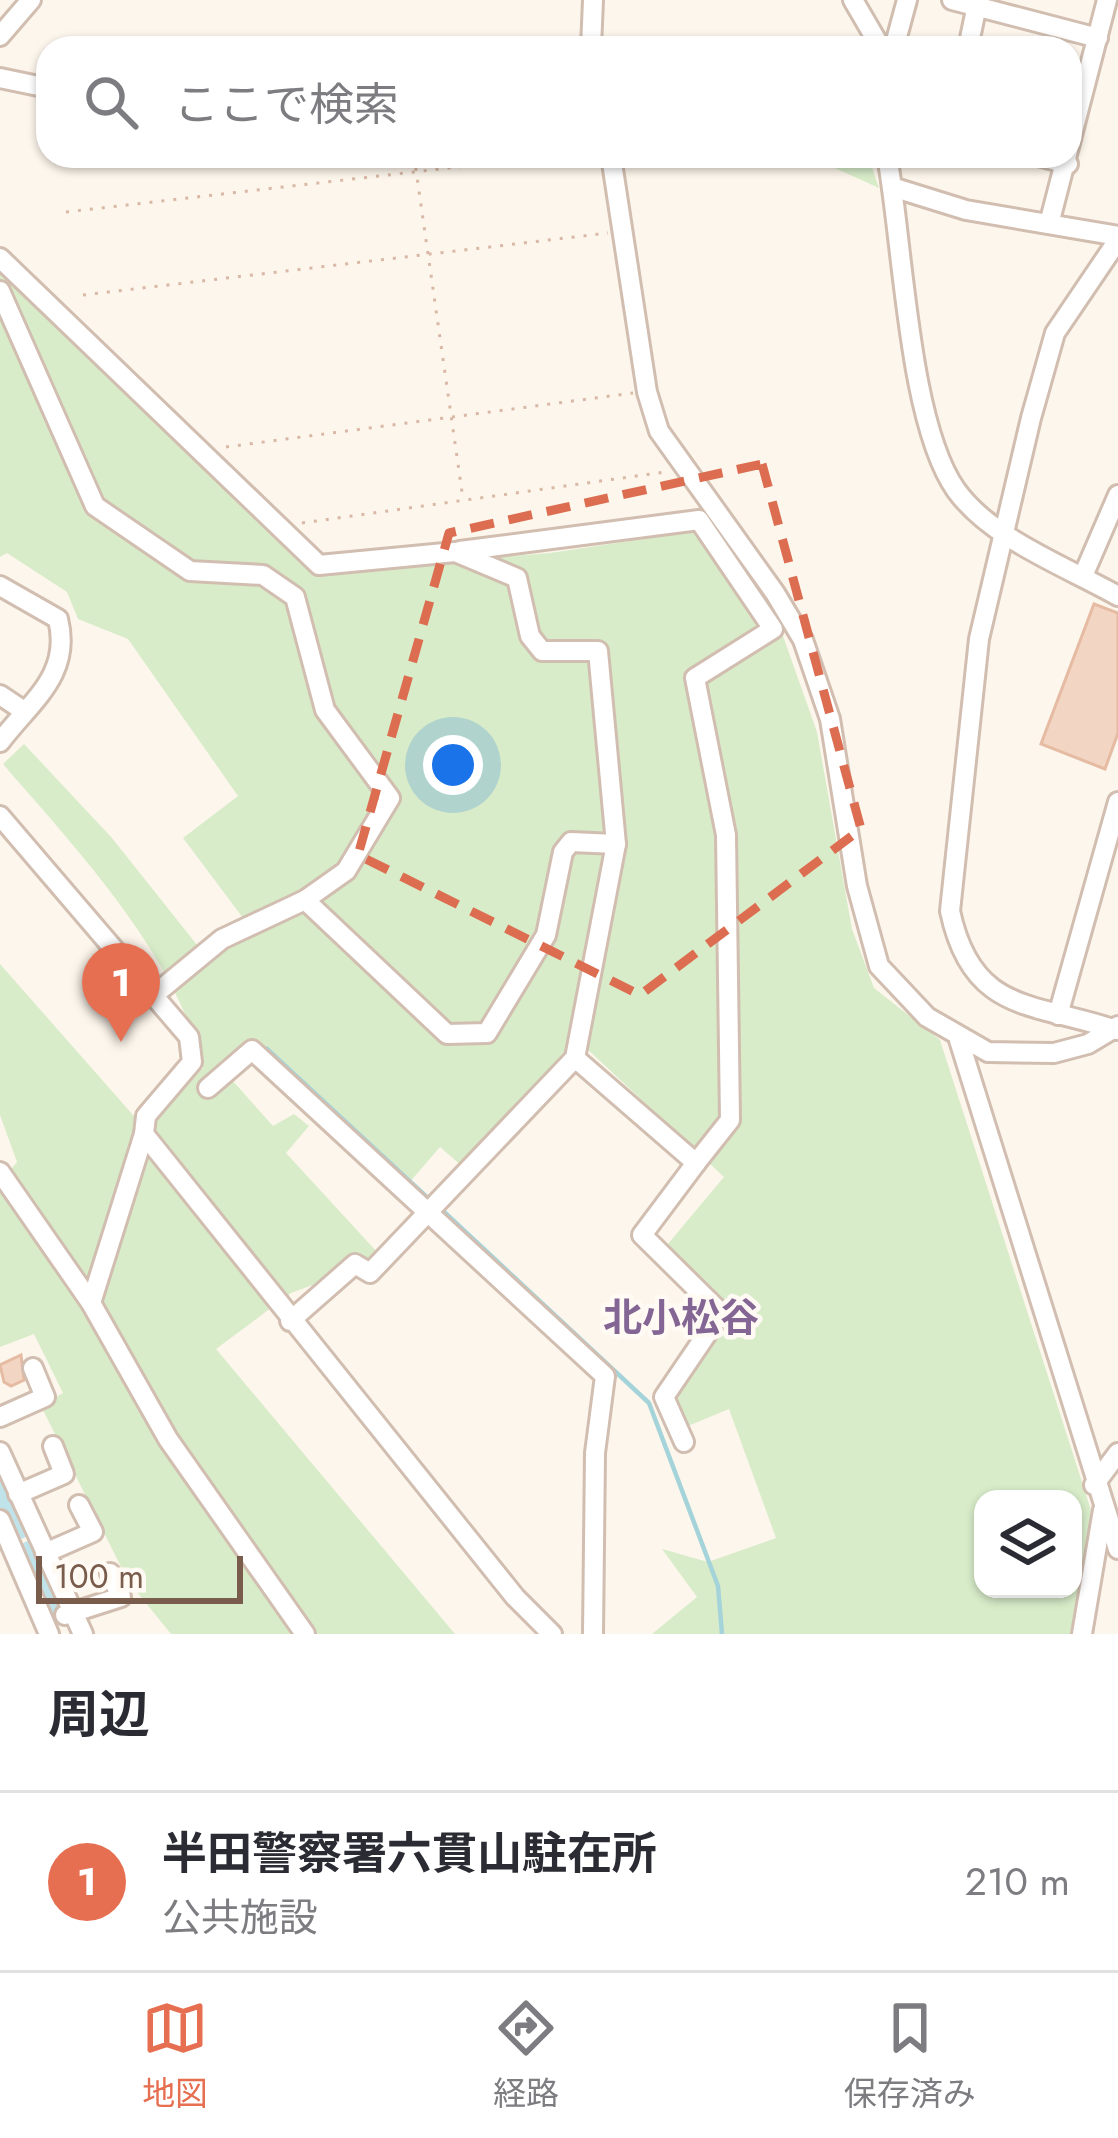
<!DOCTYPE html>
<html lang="ja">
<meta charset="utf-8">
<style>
:root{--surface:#fff;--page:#f7f7f7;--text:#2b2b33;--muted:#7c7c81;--line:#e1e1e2;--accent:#e76f51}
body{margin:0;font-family:Jost,"Noto Sans JP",sans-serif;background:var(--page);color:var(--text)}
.controls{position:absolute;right:36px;bottom:36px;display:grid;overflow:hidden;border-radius:24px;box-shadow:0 3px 9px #0004}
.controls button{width:108px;height:108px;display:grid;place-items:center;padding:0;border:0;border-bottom:3px solid var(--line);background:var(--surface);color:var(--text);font:60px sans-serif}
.scale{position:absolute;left:36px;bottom:30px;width:207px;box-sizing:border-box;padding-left:12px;border:6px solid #7a5c4d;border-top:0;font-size:33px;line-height:42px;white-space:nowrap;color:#7a5c4d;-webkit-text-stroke:9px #fffaf3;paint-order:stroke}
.you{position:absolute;left:453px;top:765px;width:42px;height:42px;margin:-30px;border:9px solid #fff;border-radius:50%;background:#1a73e8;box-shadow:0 0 0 18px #1a73e833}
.badge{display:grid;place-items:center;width:78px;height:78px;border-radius:50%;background:var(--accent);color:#fff;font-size:39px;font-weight:700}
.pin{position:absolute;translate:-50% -99px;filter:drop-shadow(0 3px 6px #0008)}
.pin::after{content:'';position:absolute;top:63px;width:42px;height:36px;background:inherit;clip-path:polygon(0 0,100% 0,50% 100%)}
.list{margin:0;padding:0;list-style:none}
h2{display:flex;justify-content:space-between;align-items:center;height:156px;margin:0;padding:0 48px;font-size:51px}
h2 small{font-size:39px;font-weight:400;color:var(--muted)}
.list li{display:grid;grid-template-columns:78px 1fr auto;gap:36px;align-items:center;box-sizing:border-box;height:180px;padding:0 48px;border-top:3px solid var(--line)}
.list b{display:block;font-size:45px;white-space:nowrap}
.list p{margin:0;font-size:39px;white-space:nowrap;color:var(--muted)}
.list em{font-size:39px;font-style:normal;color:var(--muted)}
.icon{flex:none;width:66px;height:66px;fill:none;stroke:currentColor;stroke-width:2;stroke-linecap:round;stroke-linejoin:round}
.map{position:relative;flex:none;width:1118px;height:1634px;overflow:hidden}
.search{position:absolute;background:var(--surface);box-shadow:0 3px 9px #0004;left:36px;right:36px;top:36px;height:132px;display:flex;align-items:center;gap:30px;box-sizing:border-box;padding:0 42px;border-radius:36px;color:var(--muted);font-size:45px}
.sheet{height:336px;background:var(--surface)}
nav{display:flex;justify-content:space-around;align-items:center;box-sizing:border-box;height:168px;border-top:3px solid var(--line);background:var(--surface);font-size:33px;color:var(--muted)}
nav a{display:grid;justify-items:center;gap:6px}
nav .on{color:var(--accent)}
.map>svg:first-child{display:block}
</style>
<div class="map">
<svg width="1118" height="1634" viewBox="0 0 1118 1634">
<rect width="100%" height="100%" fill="#fdf6ec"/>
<!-- green -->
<g fill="#d8ecc9" fill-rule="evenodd">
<path d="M808,156H868L879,188Z"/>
<path d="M0,266L316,571L550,553L696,531L783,636L817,732L852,929L874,988L940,1040L1091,1510L1075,1634H652L697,1597L662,1549L708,1562L776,1538L729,1409L683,1428L672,1400L730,1313L667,1245L724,1177L584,1046L463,1167L440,1147L408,1184L257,1041L224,1071L273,1126L294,1114L309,1126L286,1153L378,1253L369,1264L291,1293L216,1349L455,1634H171L128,1581L41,1406L63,1393L34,1334L0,1347V1182L17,1162L0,1115V964L133,1115L152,1122L203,1068C177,955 77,850 3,764L24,744L112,838L209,960L255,934L183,838L238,796L128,639L78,619L67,592L7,553L0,557ZM983,1499H1073V1589H983Z"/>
</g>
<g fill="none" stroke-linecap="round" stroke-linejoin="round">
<!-- stream -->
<g stroke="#a5d3da" stroke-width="4.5">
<path d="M267,1049L431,1201"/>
<path d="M442,1210L649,1403L718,1586L722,1634"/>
</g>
<!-- river -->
<g stroke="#bfe3e8" stroke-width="24">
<path d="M0,1484L19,1527"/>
<path d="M30,1553L55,1611"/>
</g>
</g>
<!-- building -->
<g fill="#f3d5c3" stroke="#e6bba3" stroke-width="3">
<path d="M1094,604L1118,613V733L1105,769L1041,744Z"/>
<path d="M21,1355L24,1380L11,1386L4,1382L0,1365Z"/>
</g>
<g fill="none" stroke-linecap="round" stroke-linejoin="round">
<!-- minor casing -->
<g stroke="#d1beb0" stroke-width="24">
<g id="minor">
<path d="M853,0L881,48"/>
<path d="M952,0L1098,38"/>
<path d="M0,36L31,0"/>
<path d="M591,48L593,0"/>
<path d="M894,48L907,0"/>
<path d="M968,48L978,0"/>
<path d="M0,78L48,88"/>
<path d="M611,156L647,392L659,431L775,593L803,640L830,719L857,886L879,966L927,1017L988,1052L1054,1053L1088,1044L1118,1026"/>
<path d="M887,156C903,242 908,422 956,490C991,539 1067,567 1118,596"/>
<path d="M1038,156L1068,164"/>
<path d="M892,187L966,210L1118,236"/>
<path d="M1049,224L1107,0"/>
<path d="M0,258L319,565L455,552L517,578L530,636L542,651H598L616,844L575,1058L370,1273L355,1264L290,1321"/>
<path d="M0,291L95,506L190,571L263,575L295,597L325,710L390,798L346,871L305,900L222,939L154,995"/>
<path d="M460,551L699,520L773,629L695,678L726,835L730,1120L696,1163"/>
<path d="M1083,576L1118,495"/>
<path d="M0,586L58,619C72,675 31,701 0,742"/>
<path d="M0,695L24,711"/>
<path d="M0,816L189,1037L192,1062L146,1116L144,1134L515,1597L552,1634"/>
<path d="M305,900L447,1034L487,1033L546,935L563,852L571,842L616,844"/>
<path d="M1058,1015L1118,802"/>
<path d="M1116,1030C1033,1002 972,1014 950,911L979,639L1031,418L1055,333L1118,240"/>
<path d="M959,1040L1118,1549"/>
<path d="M575,1058L696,1163L642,1235L721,1313L664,1397L684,1442"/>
<path d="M208,1088L252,1050L605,1376L595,1453L593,1634"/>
<path d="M0,1172L91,1303L168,1439L305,1634"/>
<path d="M91,1303L144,1134"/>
<path d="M0,1417L45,1397L33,1368"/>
<path d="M0,1452L83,1634"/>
<path d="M1094,1485L1118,1453"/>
<path d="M18,1494L64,1474L53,1446"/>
<path d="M0,1520L49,1634"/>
<path d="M45,1553L93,1532L79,1505"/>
<path d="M65,1615L121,1597L110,1573"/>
<path d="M1082,1634L1103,1510"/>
</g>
</g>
<!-- path -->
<g stroke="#d9b8a5" stroke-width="3" stroke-dasharray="3 9" stroke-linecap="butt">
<path d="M414,156L463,499"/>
<path d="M66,212L553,156"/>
<path d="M83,295L608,233"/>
<path d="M226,447L633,393"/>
<path d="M302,523L665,472"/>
</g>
<!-- minor -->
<use href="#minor" stroke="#fff" stroke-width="18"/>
</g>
<!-- marked area -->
<path fill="none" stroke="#dc6d51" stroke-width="9" stroke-dasharray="24 15" stroke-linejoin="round" d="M762,464L861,829L640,995L358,855L449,533Z"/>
<g text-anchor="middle" stroke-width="9" stroke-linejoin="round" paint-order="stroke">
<!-- quarter labels -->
<g font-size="39" font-weight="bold" fill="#846695" stroke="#fffaf3">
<text x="681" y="1331">北小松谷</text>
</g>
</g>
</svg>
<div class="controls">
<button><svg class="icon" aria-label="layers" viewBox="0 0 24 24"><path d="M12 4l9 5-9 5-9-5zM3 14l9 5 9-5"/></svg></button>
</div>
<div class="scale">100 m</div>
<div class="you"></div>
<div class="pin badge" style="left:121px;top:1042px">1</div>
<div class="search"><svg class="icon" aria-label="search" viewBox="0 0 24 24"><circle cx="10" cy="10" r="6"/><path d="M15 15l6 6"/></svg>ここで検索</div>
</div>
<section class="sheet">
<h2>周辺<small></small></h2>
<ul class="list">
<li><span class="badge">1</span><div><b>半田警察署六貫山駐在所</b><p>公共施設</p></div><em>210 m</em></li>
</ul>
</section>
<nav>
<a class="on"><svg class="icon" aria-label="map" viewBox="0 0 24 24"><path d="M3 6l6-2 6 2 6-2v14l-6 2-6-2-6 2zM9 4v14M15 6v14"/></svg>地図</a>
<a><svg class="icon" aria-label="directions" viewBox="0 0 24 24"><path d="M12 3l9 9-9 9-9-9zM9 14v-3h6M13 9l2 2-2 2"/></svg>経路</a>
<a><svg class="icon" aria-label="saved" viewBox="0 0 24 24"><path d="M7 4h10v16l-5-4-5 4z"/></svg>保存済み</a>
</nav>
